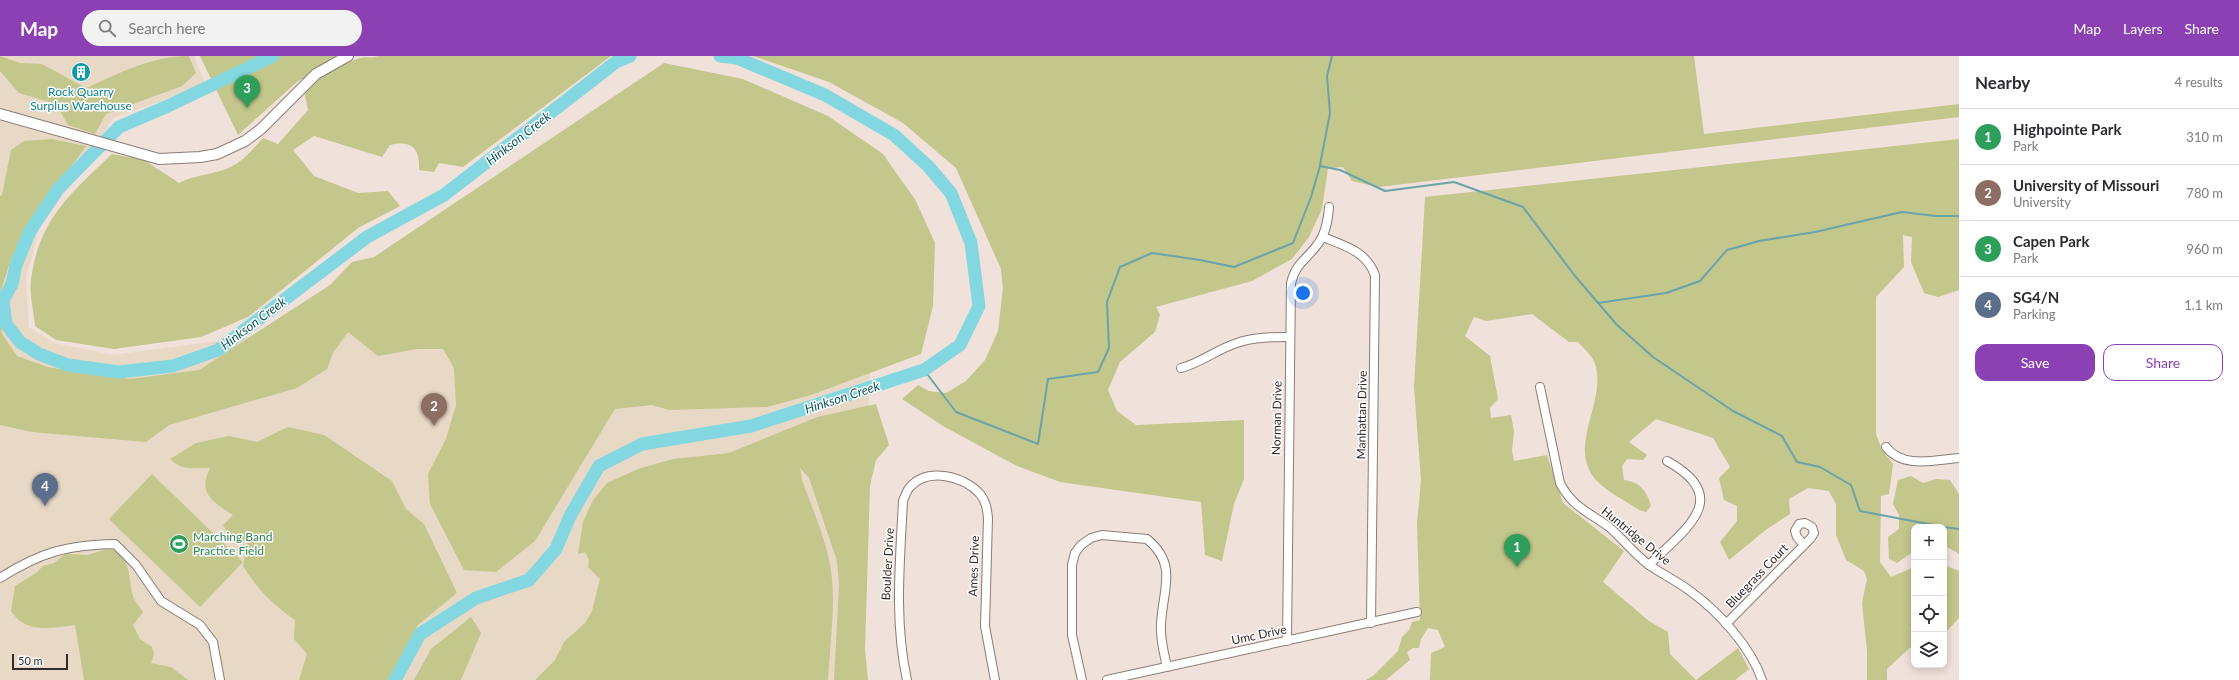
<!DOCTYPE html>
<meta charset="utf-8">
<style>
:root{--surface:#fff;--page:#f2f2f3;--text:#2b2b33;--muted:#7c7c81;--line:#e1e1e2;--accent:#8b41b3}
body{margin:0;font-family:Lato,sans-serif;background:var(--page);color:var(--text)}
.controls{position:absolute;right:12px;bottom:12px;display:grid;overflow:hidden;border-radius:8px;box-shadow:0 2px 10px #0003}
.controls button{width:36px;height:36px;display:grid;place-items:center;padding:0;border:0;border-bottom:1px solid var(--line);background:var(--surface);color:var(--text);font:20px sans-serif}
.scale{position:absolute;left:12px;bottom:10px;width:56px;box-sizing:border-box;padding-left:4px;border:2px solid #312b29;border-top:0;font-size:11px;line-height:14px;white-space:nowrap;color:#312b29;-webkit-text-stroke:3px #fff;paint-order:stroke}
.you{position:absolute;left:1303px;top:237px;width:14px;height:14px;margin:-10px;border:3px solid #fff;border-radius:50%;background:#1a73e8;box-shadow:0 0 0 6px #1a73e833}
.badge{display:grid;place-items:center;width:26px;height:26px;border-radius:50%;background:var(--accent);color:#fff;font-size:13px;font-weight:700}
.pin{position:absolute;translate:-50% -33px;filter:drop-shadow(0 1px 2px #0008)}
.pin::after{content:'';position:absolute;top:21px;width:14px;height:12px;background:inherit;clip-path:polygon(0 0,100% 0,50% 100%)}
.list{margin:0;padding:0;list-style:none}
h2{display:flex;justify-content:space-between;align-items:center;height:52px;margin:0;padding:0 16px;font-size:17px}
h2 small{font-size:13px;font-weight:400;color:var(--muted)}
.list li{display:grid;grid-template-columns:26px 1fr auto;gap:12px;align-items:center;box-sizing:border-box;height:56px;padding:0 16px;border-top:1px solid var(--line)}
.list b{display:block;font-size:15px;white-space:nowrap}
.list p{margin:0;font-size:13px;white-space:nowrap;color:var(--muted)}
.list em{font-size:13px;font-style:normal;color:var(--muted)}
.actions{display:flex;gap:8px;padding:12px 16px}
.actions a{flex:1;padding:9px 0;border:1px solid var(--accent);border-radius:12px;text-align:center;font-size:14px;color:var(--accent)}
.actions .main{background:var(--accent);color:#fff}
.icon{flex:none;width:22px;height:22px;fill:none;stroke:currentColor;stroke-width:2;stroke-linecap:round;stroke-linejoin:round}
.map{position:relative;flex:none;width:1959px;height:624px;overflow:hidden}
header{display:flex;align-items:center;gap:24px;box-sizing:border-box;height:56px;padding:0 20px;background:var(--accent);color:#fff}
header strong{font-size:19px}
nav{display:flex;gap:22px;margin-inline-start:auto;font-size:14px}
.search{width:280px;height:36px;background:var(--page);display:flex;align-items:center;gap:10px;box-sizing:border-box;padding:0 14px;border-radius:22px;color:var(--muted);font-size:15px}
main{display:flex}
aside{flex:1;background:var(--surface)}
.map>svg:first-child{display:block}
</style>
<header>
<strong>Map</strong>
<div class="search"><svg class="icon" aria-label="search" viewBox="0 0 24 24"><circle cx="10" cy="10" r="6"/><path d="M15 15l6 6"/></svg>Search here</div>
<nav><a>Map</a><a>Layers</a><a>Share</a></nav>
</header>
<main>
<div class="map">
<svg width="1959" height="624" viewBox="0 0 1959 624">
<rect width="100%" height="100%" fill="#f0e1da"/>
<!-- education -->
<path fill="#e8d8c6" d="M0,0H194L205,27L190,35L113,62L83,111L39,173L26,222L29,271L54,287L113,299L876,196L855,624H0Z"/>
<!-- green -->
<g fill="#c3c78b">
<path d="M0,0L20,7L42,8L86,32C120,17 151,0 189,0L196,17L182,30L106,58L95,78L68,69L56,48L19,37L0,15Z"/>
<path d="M200,0H353L298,25L238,79Z"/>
<path d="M378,0H611L463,111L439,107L434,116L419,114C420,92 412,84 390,89L382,101L314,80L293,94L314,120L358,137L388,135L400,150L358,172L248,261L201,281L114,293L56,284L35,270C34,256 29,238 31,224C39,163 70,138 112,98L144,104L179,127C194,119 210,119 226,113C242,107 252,94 263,82L278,88L308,54L304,35C319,21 339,9 360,2C366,0 372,3 378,0Z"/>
<path d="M753,0H1694L1704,78L1959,48V61L1379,131L1352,125L1343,111L1328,112L1322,153L1309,181L1292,203L1252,225L1156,251L1160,259L1155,276L1120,306L1108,334L1117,355L1136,369L1244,364V423L1234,448L1222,505L1205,499L1201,446L1060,426L1015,409L943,370L902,343L918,329L929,335L946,337L966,325L985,304L998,275L1003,232L1001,213L956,112L903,67L829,26Z"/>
<path d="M664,7L743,23L828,60L883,98L916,145L935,187L933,250L921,298L811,339L767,351L669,354L652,349L615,353L535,485L496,516L464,514L430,448L428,418L446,383L456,349L454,312L443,293H417L378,300L348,276L333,297L327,313L297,332L169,369L146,386L32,376L0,369V264L2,278L17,300L47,311L130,323L199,314L330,229L352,206L374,201Z"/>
<path d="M52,83L86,90L64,121L54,129L25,172L10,206L0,237V140L2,139L11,94L24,85Z"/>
<path d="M1959,83V234L1938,241L1924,237L1911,206L1912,181L1903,179L1904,211L1876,241V378L1882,394L1893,408L1889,438L1881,440L1880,506L1891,521L1914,511V588L1887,613V624H1867V595L1862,547L1867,523L1864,515L1846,504L1836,479V448L1829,435L1808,432L1789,443L1790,458L1767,473L1729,504L1720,486L1737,465V450L1724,444L1719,422L1730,411L1713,382L1656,363L1629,386L1647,399L1643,404L1627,403L1622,410L1624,424C1640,426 1647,435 1651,450L1646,456L1639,454C1626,445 1609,437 1598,426C1564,392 1608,346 1595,308C1593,300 1583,292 1578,286H1569L1532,258L1486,265L1474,261L1465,280L1490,300L1498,343L1490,352L1491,362L1511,359L1514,376L1512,394L1514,405L1547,399L1563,447L1624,495L1603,526L1649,565L1668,576L1670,598L1696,624L1738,592L1749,613L1735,624H1430L1431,597L1445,591L1438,574L1428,572L1421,583L1419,592H1413L1407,596L1410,604L1386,624H1366L1374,619L1398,595L1402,581L1409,574L1412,566L1420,564L1417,468L1421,424L1414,331L1425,141Z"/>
<path d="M876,348L889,389L876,404L870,430L865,593L868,624H834L839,530L837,505L809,422L800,412L802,424C811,449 822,474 828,499C838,539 830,584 828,624H535L555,604L564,586L585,567L592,555L600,523L588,511L589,504L585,496L578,498L583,466L593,444L607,427L638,413L673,403L729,397L817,361Z"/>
<path d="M288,371L324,379L392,425L406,453L424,468L457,537L418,569L388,624H299L307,598L294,583L295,564C272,548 258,534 243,510L247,486L230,481L223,469L233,459C213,446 197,438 210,412C194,412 182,415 170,403L196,387L229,380L257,386Z"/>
<path d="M152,418L243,506L200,551L109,463Z"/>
<path d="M1911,420L1923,427L1936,423L1950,424L1959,438V498L1944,489V471H1914V495L1897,507L1889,503L1888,481L1899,473V459L1893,448L1898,424Z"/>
<path d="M107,493C131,493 128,523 133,540C135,546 140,551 143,556L133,569L140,583L152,591L154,598L151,607L171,611L188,624H84L75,569C52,572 25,578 11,555L15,530L36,517L43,510L54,507L65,498L88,499Z"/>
<path d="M1944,509L1959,515V562L1944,578Z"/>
<path d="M471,561L481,577L461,624H414L431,593Z"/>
</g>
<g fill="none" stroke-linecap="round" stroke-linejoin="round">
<!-- stream -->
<g stroke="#6aa3a9" stroke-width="2">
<path d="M1320,109L1330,57L1327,20L1332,0"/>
<path d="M1598,247L1666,237L1700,225L1727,194L1759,185L1815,176L1902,156L1936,160H1959"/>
<path d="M924,314L956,356L1038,388L1048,323L1098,316L1109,292L1107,246L1120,211L1152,197L1200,204L1234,211L1293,187L1311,141L1320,110L1340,114L1385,135L1454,126L1523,151L1575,220L1617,269L1653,301L1733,355L1782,380L1797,406L1820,411L1851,429L1860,455L1944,471"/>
<path d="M1944,471L1959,473"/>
</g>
<!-- river -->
<g stroke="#83d7e0" stroke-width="13">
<path d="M273,0L168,50L119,71L58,133L30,175L16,209L12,228L3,244L6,268L20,286L39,298L68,309L119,316L173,310L218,294L367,181L444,139L616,6L630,0"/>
<path d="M395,624L420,578L476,542L529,524L556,493L570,460L599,410L642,388L751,370L924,314L960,289L979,250L971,187L951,137L928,110L894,79L825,39L737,2L720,0"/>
</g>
<!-- minor casing -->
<g stroke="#8a7d76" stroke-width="10">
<g id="minor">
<path d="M1323,181C1345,190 1366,195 1375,219L1371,567"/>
<path d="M1181,312C1201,307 1217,293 1237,287C1254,281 1273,281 1290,281"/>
<path d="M1540,331L1560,427C1572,451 1589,456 1609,471C1623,483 1634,498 1649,509C1662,518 1677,525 1690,535C1718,555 1751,591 1762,624"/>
<path d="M1886,391C1903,413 1934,404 1959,402"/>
<path d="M1649,509C1685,473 1734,442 1667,405"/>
<path d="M0,522C41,496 67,489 115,488L136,509L161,545L200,569L213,586L220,624"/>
<path d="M1726,568L1811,482L1814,477L1812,471L1805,467L1799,468L1795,475L1797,481L1804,489"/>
<path d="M1287,585L1291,227C1296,207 1306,204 1317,189C1326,178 1328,164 1329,151"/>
<path d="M907,624C894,565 900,505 903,445C905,440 907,434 910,431C928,411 964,420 980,438C986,445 987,453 988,462L985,570L995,624"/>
<path d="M1082,624L1072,579V509L1075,497L1081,489L1091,482L1102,479L1147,483C1179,509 1162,535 1161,569C1160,583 1164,597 1167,611"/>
<path d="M1107,624L1417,556"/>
</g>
</g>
<!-- tertiary casing -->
<g stroke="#8a7d76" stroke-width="12">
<path id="tertiary" d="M0,58L159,103L200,101L217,98L245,85L261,73L316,18L348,0"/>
</g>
<!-- minor -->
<use href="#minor" stroke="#fff" stroke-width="8"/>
<!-- tertiary -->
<use href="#tertiary" stroke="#fff" stroke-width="10"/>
</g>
<!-- icons -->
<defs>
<g id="building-disc" transform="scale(1)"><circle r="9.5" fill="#0f9aa8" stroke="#fff"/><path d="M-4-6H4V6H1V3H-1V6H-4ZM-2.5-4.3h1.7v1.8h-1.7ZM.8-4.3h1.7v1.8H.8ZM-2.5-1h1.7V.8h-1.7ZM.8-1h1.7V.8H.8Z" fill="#fff"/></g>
<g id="stadium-disc" transform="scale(1)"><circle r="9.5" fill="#2e9e5b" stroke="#fff"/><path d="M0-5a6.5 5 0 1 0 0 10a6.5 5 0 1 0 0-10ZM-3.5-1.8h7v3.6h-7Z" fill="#fff"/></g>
</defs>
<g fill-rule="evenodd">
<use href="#building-disc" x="81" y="16"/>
<use href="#stadium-disc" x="179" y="488"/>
</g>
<g text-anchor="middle" stroke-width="3" stroke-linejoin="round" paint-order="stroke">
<!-- culture labels -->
<g font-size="12" fill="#0d838f" stroke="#fff">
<text x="81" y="40">Rock Quarry<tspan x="81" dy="14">Surplus Warehouse</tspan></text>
</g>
<!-- street labels -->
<g font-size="12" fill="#312b29" stroke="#fff">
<text transform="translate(1362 359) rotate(-89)" y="4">Manhattan Drive</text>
<text transform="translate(1277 362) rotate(-89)" y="4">Norman Drive</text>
<text transform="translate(1636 480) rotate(39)" y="4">Huntridge Drive</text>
<text transform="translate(888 508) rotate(-87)" y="4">Boulder Drive</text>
<text transform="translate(974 510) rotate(-88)" y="4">Ames Drive</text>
<text transform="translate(1757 520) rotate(-46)" y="4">Bluegrass Court</text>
<text transform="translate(1259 579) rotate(-12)" y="4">Umc Drive</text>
</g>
<!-- leisure labels -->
<g font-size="12" fill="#27864d" stroke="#fff" text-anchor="start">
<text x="193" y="485">Marching Band<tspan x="193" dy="14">Practice Field</tspan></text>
</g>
<!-- water labels -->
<g font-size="13" font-style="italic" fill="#0c575d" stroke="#fff">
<text transform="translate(518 82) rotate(-38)" y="5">Hinkson Creek</text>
<text transform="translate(253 267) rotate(-37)" y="5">Hinkson Creek</text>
<text transform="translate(842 341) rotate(-18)" y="5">Hinkson Creek</text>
</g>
</g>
</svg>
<div class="controls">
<button>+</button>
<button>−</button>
<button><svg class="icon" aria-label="locate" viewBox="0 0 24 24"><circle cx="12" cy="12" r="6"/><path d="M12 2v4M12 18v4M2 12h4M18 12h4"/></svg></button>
<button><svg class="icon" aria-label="layers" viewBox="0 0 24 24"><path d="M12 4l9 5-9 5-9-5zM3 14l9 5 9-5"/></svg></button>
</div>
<div class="scale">50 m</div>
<div class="you"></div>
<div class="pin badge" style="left:1517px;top:511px;background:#2e9e5b">1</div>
<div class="pin badge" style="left:434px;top:370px;background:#8d6e63">2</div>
<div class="pin badge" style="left:247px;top:52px;background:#2e9e5b">3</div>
<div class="pin badge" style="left:45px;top:450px;background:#5c6f8a">4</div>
</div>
<aside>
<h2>Nearby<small>4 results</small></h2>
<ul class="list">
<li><span class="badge" style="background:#2e9e5b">1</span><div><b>Highpointe Park</b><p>Park</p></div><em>310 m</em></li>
<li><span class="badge" style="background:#8d6e63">2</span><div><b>University of Missouri</b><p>University</p></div><em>780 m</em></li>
<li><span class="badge" style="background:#2e9e5b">3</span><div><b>Capen Park</b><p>Park</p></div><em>960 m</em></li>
<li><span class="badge" style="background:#5c6f8a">4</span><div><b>SG4/N</b><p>Parking</p></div><em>1.1 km</em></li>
</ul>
<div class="actions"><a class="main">Save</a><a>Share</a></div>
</aside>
</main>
